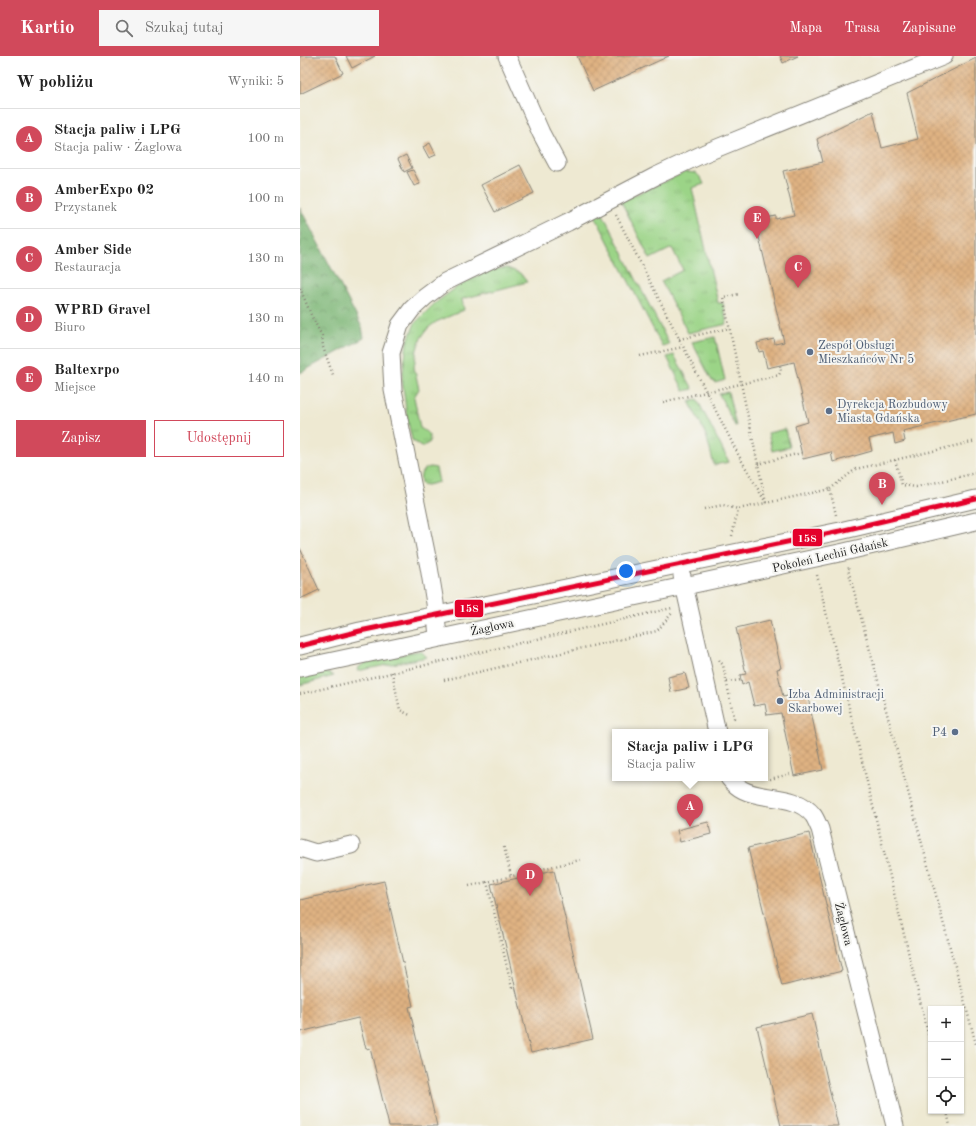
<!DOCTYPE html>
<html lang="pl">
<meta charset="utf-8">
<style>
:root{--surface:#fff;--page:#f6f6f6;--text:#222;--muted:#767676;--line:#e0e0e0;--accent:#d1495b}
body{margin:0;font-family:"Old Standard TT",serif;background:var(--page);color:var(--text)}
.controls{position:absolute;right:12px;bottom:12px;display:grid;overflow:hidden;border-radius:0px;box-shadow:0 1px 3px #0004}
.controls button{width:36px;height:36px;display:grid;place-items:center;padding:0;border:0;border-bottom:1px solid var(--line);background:var(--surface);color:var(--text);font:20px sans-serif}
.you{position:absolute;left:326px;top:515px;width:14px;height:14px;margin:-10px;border:3px solid #fff;border-radius:50%;background:#1a73e8;box-shadow:0 0 0 6px #1a73e833}
.badge{display:grid;place-items:center;width:26px;height:26px;border-radius:50%;background:var(--accent);color:#fff;font-size:13px;font-weight:700}
.pin{position:absolute;translate:-50% -33px;filter:drop-shadow(0 1px 2px #0008)}
.pin::after{content:'';position:absolute;top:21px;width:14px;height:12px;background:inherit;clip-path:polygon(0 0,100% 0,50% 100%)}
.popup{position:absolute;left:312px;top:673px;width:156px;height:52px;box-sizing:border-box;display:grid;place-content:center;border-radius:0px;background:var(--surface);filter:drop-shadow(0 1px 3px #0005);font-size:13px;white-space:nowrap;color:var(--muted)}
.popup b{font-size:15px;color:var(--text)}
.popup::after{content:'';position:absolute;left:50%;top:100%;margin-left:-8px;border:8px solid transparent;border-top-color:var(--surface)}
.list{margin:0;padding:0;list-style:none}
h2{display:flex;justify-content:space-between;align-items:center;height:52px;margin:0;padding:0 16px;font-size:17px}
h2 small{font-size:13px;font-weight:400;color:var(--muted)}
.list li{display:grid;grid-template-columns:26px 1fr auto;gap:12px;align-items:center;box-sizing:border-box;height:60px;padding:0 16px;border-top:1px solid var(--line)}
.list b{display:block;font-size:15px;white-space:nowrap}
.list p{margin:0;font-size:13px;white-space:nowrap;color:var(--muted)}
.list em{font-size:13px;font-style:normal;color:var(--muted)}
.actions{display:flex;gap:8px;padding:12px 16px}
.actions a{flex:1;padding:9px 0;border:1px solid var(--accent);border-radius:0px;text-align:center;font-size:14px;color:var(--accent)}
.actions .main{background:var(--accent);color:#fff}
.icon{flex:none;width:22px;height:22px;fill:none;stroke:currentColor;stroke-width:2;stroke-linecap:round;stroke-linejoin:round}
.map{position:relative;flex:none;width:676px;height:1070px;overflow:hidden}
header{display:flex;align-items:center;gap:24px;box-sizing:border-box;height:56px;padding:0 20px;background:var(--accent);color:#fff}
header strong{font-size:19px}
nav{display:flex;gap:22px;margin-inline-start:auto;font-size:14px}
.search{width:280px;height:36px;background:var(--page);display:flex;align-items:center;gap:10px;box-sizing:border-box;padding:0 14px;border-radius:0px;color:var(--muted);font-size:15px}
main{display:flex}
aside{flex:1;background:var(--surface)}
.map>svg:first-child{display:block}
</style>
<header>
<strong>Kartio</strong>
<div class="search"><svg class="icon" aria-label="search" viewBox="0 0 24 24"><circle cx="10" cy="10" r="6"/><path d="M15 15l6 6"/></svg>Szukaj tutaj</div>
<nav><a>Mapa</a><a>Trasa</a><a>Zapisane</a></nav>
</header>
<main>
<aside>
<h2>W pobliżu<small>Wyniki: 5</small></h2>
<ul class="list">
<li><span class="badge">A</span><div><b>Stacja paliw i LPG</b><p>Stacja paliw · Żaglowa</p></div><em>100 m</em></li>
<li><span class="badge">B</span><div><b>AmberExpo 02</b><p>Przystanek</p></div><em>100 m</em></li>
<li><span class="badge">C</span><div><b>Amber Side</b><p>Restauracja</p></div><em>130 m</em></li>
<li><span class="badge">D</span><div><b>WPRD Gravel</b><p>Biuro</p></div><em>130 m</em></li>
<li><span class="badge">E</span><div><b>Baltexrpo</b><p>Miejsce</p></div><em>140 m</em></li>
</ul>
<div class="actions"><a class="main">Zapisz</a><a>Udostępnij</a></div>
</aside>
<div class="map">
<svg width="676" height="1070" viewBox="0 0 676 1070">
<defs>
<pattern id="grass-tufts" width="24" height="20" patternUnits="userSpaceOnUse"><rect width="24" height="20" fill="#9bd487"/><path d="M3 7l-1-3M5 7V3M7 7l1-3M15 17l-1-3M17 17v-4M19 17l1-3" fill="none" stroke="#85b574"/></pattern>
<pattern id="forest-crowns" width="20" height="18" patternUnits="userSpaceOnUse"><rect width="20" height="18" fill="#7cb674"/><path d="M2 6a3 3 0 1 1 6 0M12 15a3 3 0 1 1 6 0" fill="none" stroke="#65935e"/></pattern>
<pattern id="building-cross-hatch" width="8" height="8" patternUnits="userSpaceOnUse"><rect width="8" height="8" fill="#dfb282"/><path d="M0 0l8 8M0 8l8-8" fill="none" stroke="#bf9870"/></pattern>
</defs>
<rect width="100%" height="100%" fill="#f6f6f2"/>
<filter id="ink" filterUnits="userSpaceOnUse"><feTurbulence type="fractalNoise" baseFrequency=".025" numOctaves="2"/><feDisplacementMap in="SourceGraphic" scale="8" xChannelSelector="R" yChannelSelector="G"/><feConvolveMatrix kernelMatrix="1 2 1 2 8 2 1 2 1" color-interpolation-filters="sRGB"/></filter>
<filter id="wash" filterUnits="userSpaceOnUse"><feTurbulence type="fractalNoise" baseFrequency=".012" numOctaves="4" result="noise"/><feDisplacementMap in="SourceGraphic" scale="16" xChannelSelector="R" yChannelSelector="G"/><feGaussianBlur stdDeviation="0.9" result="paint"/><feColorMatrix in="noise" values="0 0 0 0 0 0 0 0 0 0 0 0 0 0 0 0 0 1.4 0 .05"/><feComposite in="paint" operator="in"/></filter>
<g filter="url(#wash)">
<rect width="100%" height="100%" fill="#eee9d2"/>
<!-- grass -->
<g fill="url(#grass-tufts)" stroke="#5c7852">
<path d="M386,116L396,117L401,122L404,128L392,132L418,247H423L427,268L388,277L361,225L383,214L372,192L350,203L321,145Z"/>
<path d="M301,154L369,288L362,290L294,158Z"/>
<path d="M207,212L220,217L227,226L162,243L164,254L136,266L128,272L121,282L117,293L114,311L119,333L114,341L120,372C127,376 130,378 130,386L122,391L112,384L107,361L102,323L107,287L115,267L134,248L157,231L188,214Z"/>
<path d="M415,281L425,324L415,327L414,325H412L392,286Z"/>
<path d="M374,299L393,333L384,335L367,301Z"/>
<path d="M428,336L436,370H435L419,338Z"/>
<path d="M397,343L429,406L414,409L406,379L389,345Z"/>
<path d="M485,373L489,391L472,395L468,377Z"/>
<path d="M130,411L136,412L139,426L127,429L121,428C120,419 120,414 130,411Z"/>
<path d="M117,595L122,596L127,601L57,615L59,611L65,607Z"/>
<path d="M22,616L28,617L34,620L0,629V621Z"/>
</g>
<!-- forest -->
<path fill="url(#forest-crowns)" stroke="#4c6948" d="M0,152L62,271L64,282L0,317Z"/>
<g id="blocks">
<!-- building -->
<g fill="url(#building-cross-hatch)">
<path d="M0,0H35L43,17L0,38Z"/>
<path d="M46,0H75L52,12Z"/>
<path d="M277,0H369L293,35Z"/>
<path d="M480,0H498L483,7Z"/>
<path d="M676,2V358L603,375L605,385L595,388L593,377L569,383L572,395L533,406L531,396L503,403L495,370L508,366L494,306L467,312L463,295L459,296L457,287L474,283L475,288L484,286L455,164L476,160V163L494,159L483,115L523,106L517,83L573,55L582,92L618,83L607,37Z"/>
<path d="M130,87L136,99L129,102L123,91Z"/>
<path d="M106,99L112,112L104,116L98,103Z"/>
<path d="M220,109L234,137L195,156L181,129Z"/>
<path d="M113,114L120,128L114,130L107,116Z"/>
<path d="M0,492L19,534L0,543Z"/>
<path d="M470,564L481,612L477,613L483,641L507,636L523,714L494,720L481,657L467,659L465,648L454,650L448,626L442,629L440,619L446,618L436,572Z"/>
<path d="M385,617L389,632L371,636L368,621Z"/>
<path d="M408,766L411,778L380,786L377,774Z"/>
<path d="M509,777L542,915L482,930L448,792Z"/>
<path d="M254,814L293,983L231,997L191,828Z"/>
<path d="M84,825L113,950L109,951L137,1070H89L70,992L66,993L58,962L0,976V844Z"/>
<path d="M512,958L538,1070H481L457,971Z"/>
</g>
</g>
</g>
<g filter="url(#ink)">
<use href="#blocks" fill-opacity="0" stroke="#858277" stroke-width="1"/>
<g fill="none" stroke-linecap="round" stroke-linejoin="round">
<!-- minor casing -->
<g stroke="#858277" stroke-width="19">
<g id="minor">
<path d="M207,0L241,77L257,107"/>
<path d="M382,520L417,676"/>
<path d="M138,582L135,547L129,511L93,334L91,297L100,269L112,253L125,241L145,226L268,166L356,120L405,97L644,0"/>
<path d="M0,590L60,575L540,475L676,443"/>
<path d="M0,612L544,496L676,465"/>
<path d="M429,722C433,727 437,731 443,734C464,745 495,737 513,759C516,763 518,769 520,773L595,1070"/>
<path d="M0,792L16,797L51,789"/>
</g>
</g>
<!-- path -->
<g stroke="#858277" stroke-width="2.5" stroke-dasharray="1 3" stroke-linecap="butt">
<path d="M316,159L439,400L466,447L530,433L536,459"/>
<path d="M0,232L12,261L22,280L23,291L33,319"/>
<path d="M379,283L430,272"/>
<path d="M340,300L383,291"/>
<path d="M363,346L479,319L481,315L480,309"/>
<path d="M595,404L602,429L616,431L676,417"/>
<path d="M458,408L501,397"/>
<path d="M530,433L556,413L676,385"/>
<path d="M404,453L423,449L438,453L466,447L423,241L439,238"/>
<path d="M432,480L438,453"/>
<path d="M549,512L548,513L676,988"/>
<path d="M517,519L631,990"/>
<path d="M419,604L423,609L434,662L432,664"/>
<path d="M92,616L100,654L110,659"/>
<path d="M144,624L357,575L373,556"/>
<path d="M427,626L441,624"/>
<path d="M0,638L372,552"/>
<path d="M470,723L490,718"/>
<path d="M204,791L211,820"/>
<path d="M169,830L187,826"/>
<path d="M212,932L187,826L280,804"/>
<path d="M647,1055L650,1070"/>
</g>
<!-- minor -->
<use href="#minor" stroke="#fff" stroke-width="17"/>
<!-- bus-1 casing -->
<g stroke="#f6f6f2" stroke-width="8">
<path id="bus-1" d="M0,590L60,575L540,475L676,443"/>
</g>
<!-- bus-1 -->
<use href="#bus-1" stroke="#e4002b" stroke-width="5"/>
</g>
</g>
<!-- markers -->
<g fill="#5c6f8a" stroke="#f6f6f2" stroke-width="1.5">
<circle cx="510" cy="296" r="4"/>
<circle cx="529" cy="355" r="4"/>
<circle cx="480" cy="645" r="4"/>
<circle cx="655" cy="676" r="4"/>
</g>
<g text-anchor="middle" stroke-width="4" stroke-linejoin="round" paint-order="stroke">
<!-- service labels -->
<g font-size="12" fill="#4e5e75" stroke="#f6f6f2" text-anchor="start">
<text x="518" y="293">Zespół Obsługi<tspan x="518" dy="14">Mieszkańców Nr 5</tspan></text>
<text x="537" y="352">Dyrekcja Rozbudowy<tspan x="537" dy="14">Miasta Gdańska</tspan></text>
<text x="488" y="642">Izba Administracji<tspan x="488" dy="14">Skarbowej</tspan></text>
<text x="647" y="680" text-anchor="end">P4</text>
</g>
<!-- street labels -->
<g font-size="12" fill="#1c1c1c" stroke="#f6f6f2">
<text transform="translate(530 499) rotate(-13)" y="4">Pokoleń Lechii Gdańsk</text>
<text transform="translate(192 571) rotate(-12)" y="4">Żaglowa</text>
<text transform="translate(544 868) rotate(76)" y="4">Żaglowa</text>
</g>
</g>
<g stroke="#f6f6f2" stroke-width="1.5">
<rect x="492" y="472" width="31" height="19" rx="4" fill="#e4002b"/>
<rect x="154" y="543" width="30" height="19" rx="4" fill="#e4002b"/>
</g>
<g font-size="11" text-anchor="middle" font-weight="bold" fill="#fff">
<text x="507" y="486">158</text>
<text x="169" y="556">158</text>
</g>
</svg>
<div class="controls">
<button>+</button>
<button>−</button>
<button><svg class="icon" aria-label="locate" viewBox="0 0 24 24"><circle cx="12" cy="12" r="6"/><path d="M12 2v4M12 18v4M2 12h4M18 12h4"/></svg></button>
</div>
<div class="you"></div>
<div class="pin badge" style="left:390px;top:771px">A</div>
<div class="popup"><b>Stacja paliw i LPG</b>Stacja paliw</div>
<div class="pin badge" style="left:582px;top:449px">B</div>
<div class="pin badge" style="left:498px;top:232px">C</div>
<div class="pin badge" style="left:230px;top:840px">D</div>
<div class="pin badge" style="left:457px;top:183px">E</div>
</div>
</main>
